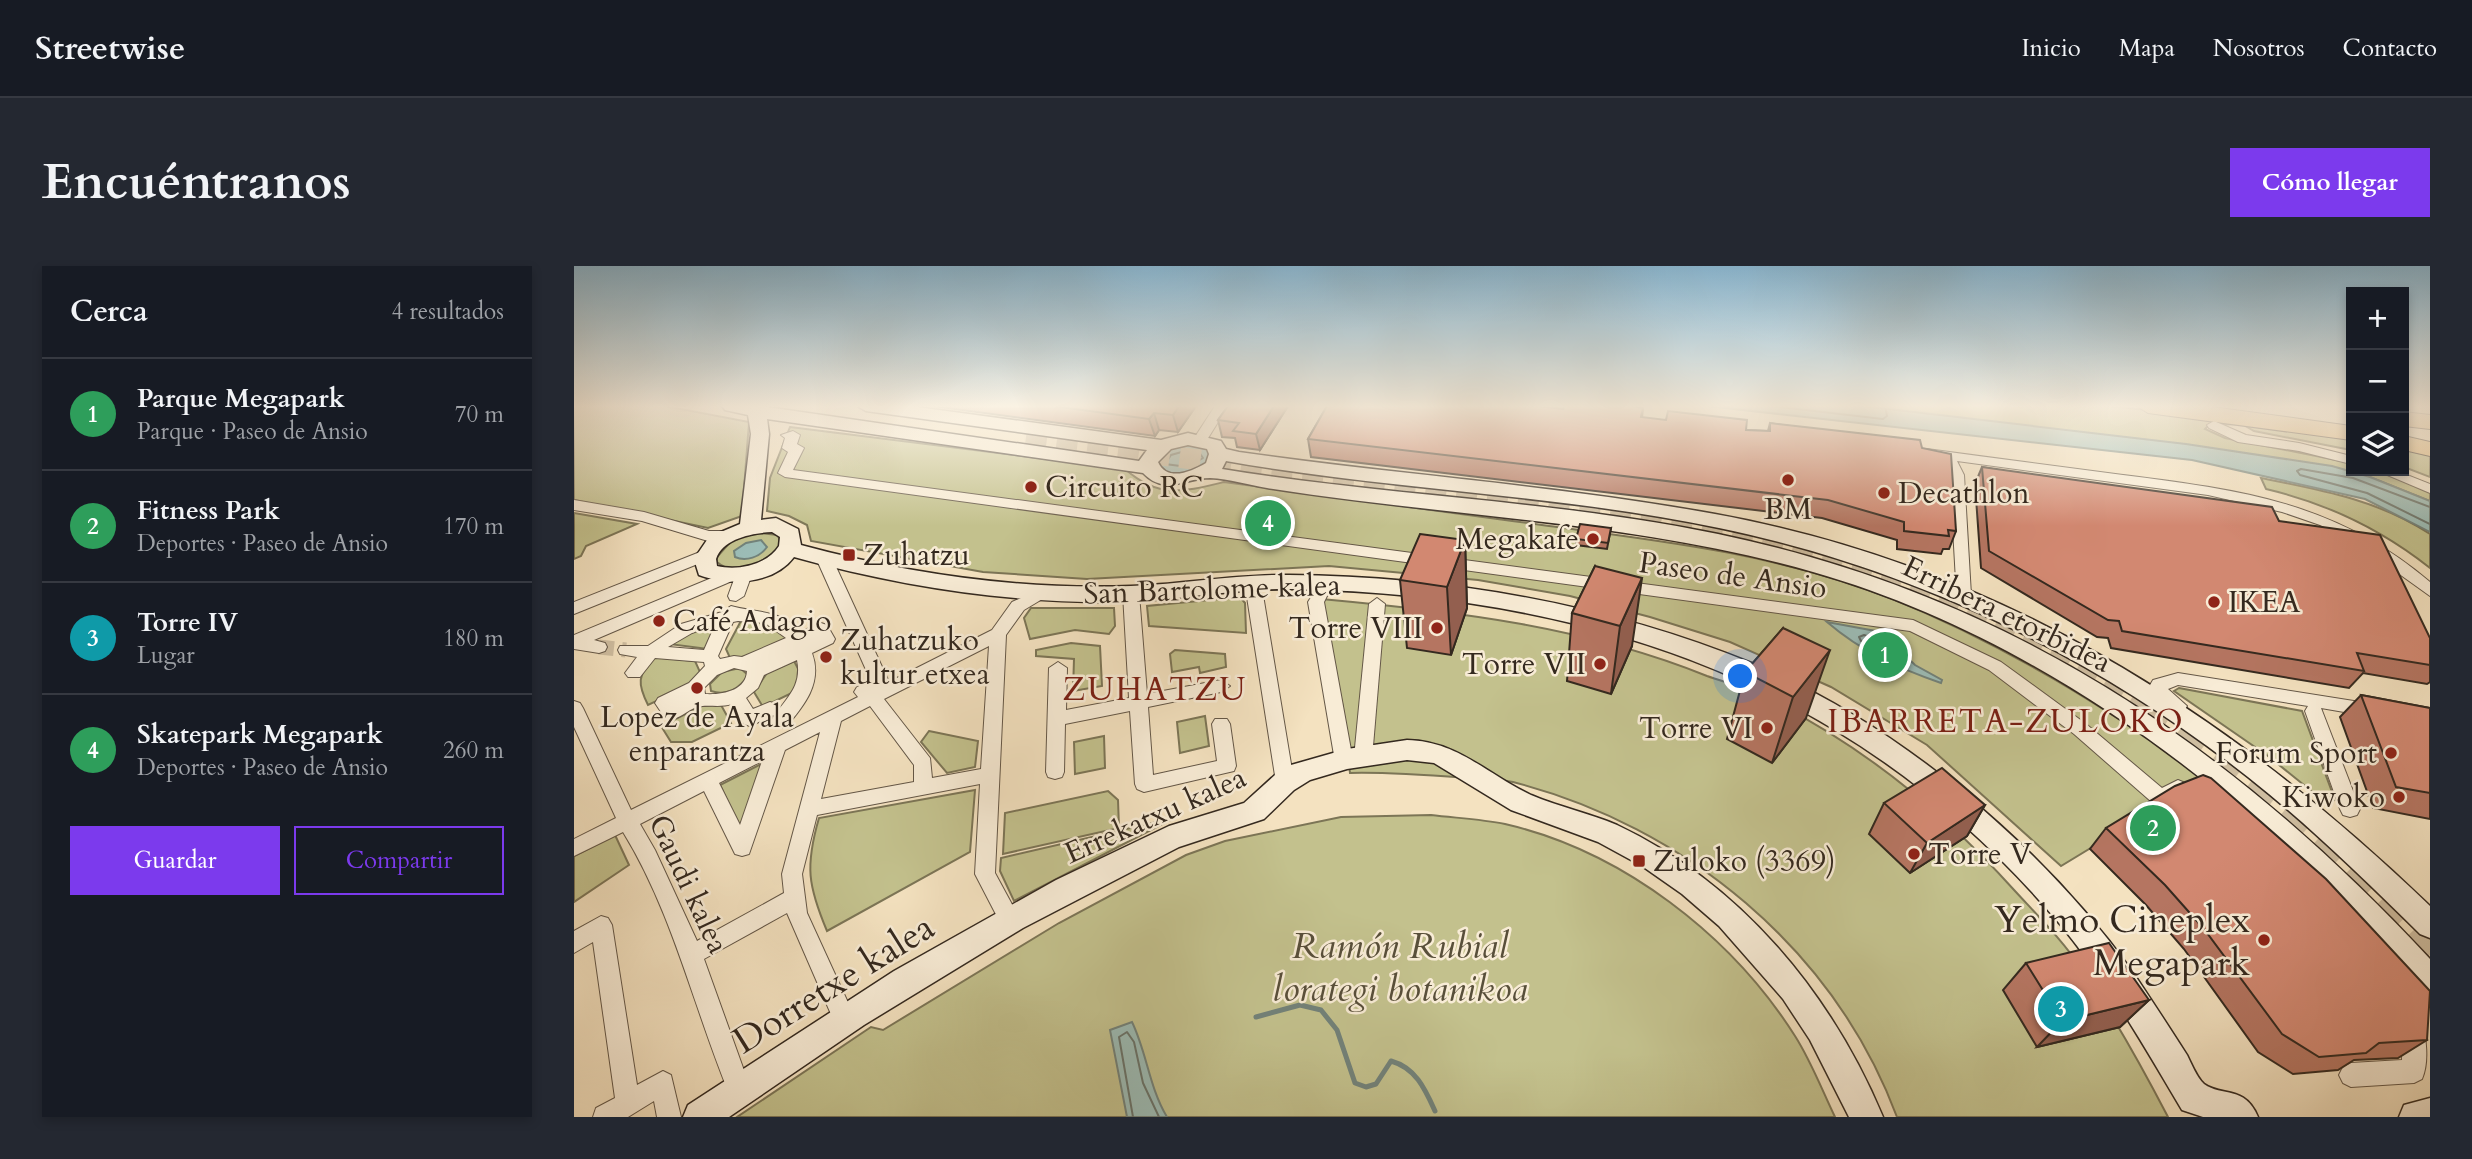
<!DOCTYPE html>
<html lang="es">
<meta charset="utf-8">
<style>
:root{--surface:#171b24;--page:#242831;--text:#f1f3f6;--muted:#9ea1a6;--line:#363941;--accent:#7c3aed}
body{margin:0;font-family:Cardo,serif;background:var(--page);color:var(--text)}
.controls{position:absolute;right:21px;top:21px;display:grid;overflow:hidden;border-radius:0px;box-shadow:0 4px 10px #0003}
.controls button{width:63px;height:63px;display:grid;place-items:center;padding:0;border:0;border-bottom:2px solid var(--line);background:var(--surface);color:var(--text);font:35px sans-serif}
.you{position:absolute;left:1167px;top:411px;width:24px;height:24px;margin:-18px;border:5px solid #fff;border-radius:50%;background:#1a73e8;box-shadow:0 0 0 10px #1a73e833}
.badge{display:grid;place-items:center;width:46px;height:46px;border-radius:50%;background:var(--accent);color:#fff;font-size:23px;font-weight:700}
.pin{position:absolute;translate:-50% -50%;border:4px solid #fff;box-shadow:0 2px 7px #0006}
.list{margin:0;padding:0;list-style:none}
h2{display:flex;justify-content:space-between;align-items:center;height:91px;margin:0;padding:0 28px;font-size:30px}
h2 small{font-size:23px;font-weight:400;color:var(--muted)}
.list li{display:grid;grid-template-columns:46px 1fr auto;gap:21px;align-items:center;box-sizing:border-box;height:112px;padding:0 28px;border-top:2px solid var(--line)}
.list b{display:block;font-size:26px;white-space:nowrap}
.list p{margin:0;font-size:23px;white-space:nowrap;color:var(--muted)}
.list em{font-size:23px;font-style:normal;color:var(--muted)}
.actions{display:flex;gap:14px;padding:21px 28px}
.actions a{flex:1;padding:16px 0;border:2px solid var(--accent);border-radius:0px;text-align:center;font-size:24px;color:var(--accent)}
.actions .main{background:var(--accent);color:#fff}
.icon{flex:none;width:38px;height:38px;fill:none;stroke:currentColor;stroke-width:2;stroke-linecap:round;stroke-linejoin:round}
.map{position:relative;flex:none;width:1856px;height:851px;overflow:hidden;border-radius:0px}
header{display:flex;align-items:center;gap:42px;box-sizing:border-box;height:98px;padding:0 35px;background:var(--surface);border-bottom:2px solid var(--line)}
header strong{font-size:33px}
nav{display:flex;gap:38px;margin-inline-start:auto;font-size:24px}
.intro{display:flex;align-items:center;justify-content:space-between;box-sizing:border-box;height:168px;padding:0 42px}
h1{margin:0;font-size:49px}
.button{padding:18px 32px;border-radius:0px;background:var(--accent);color:#fff;font-size:24px;font-weight:700}
main{display:flex;gap:42px;padding:0 42px}
aside{flex:1;background:var(--surface);border-radius:0px;box-shadow:0 4px 10px #0003}
.map>svg:first-child{display:block}
</style>
<header>
<strong>Streetwise</strong>
<nav><a>Inicio</a><a>Mapa</a><a>Nosotros</a><a>Contacto</a></nav>
</header>
<div class="intro"><h1>Encuéntranos</h1><a class="button">Cómo llegar</a></div>
<main>
<aside>
<h2>Cerca<small>4 resultados</small></h2>
<ul class="list">
<li><span class="badge" style="background:#2e9e5b">1</span><div><b>Parque Megapark</b><p>Parque · Paseo de Ansio</p></div><em>70 m</em></li>
<li><span class="badge" style="background:#2e9e5b">2</span><div><b>Fitness Park</b><p>Deportes · Paseo de Ansio</p></div><em>170 m</em></li>
<li><span class="badge" style="background:#0f9aa8">3</span><div><b>Torre IV</b><p>Lugar</p></div><em>180 m</em></li>
<li><span class="badge" style="background:#2e9e5b">4</span><div><b>Skatepark Megapark</b><p>Deportes · Paseo de Ansio</p></div><em>260 m</em></li>
</ul>
<div class="actions"><a class="main">Guardar</a><a>Compartir</a></div>
</aside>
<div class="map">
<svg width="1856" height="851" viewBox="0 0 1856 851">
<rect width="100%" height="100%" fill="#f4e2c0"/>
<filter id="stains"><feTurbulence type="fractalNoise" baseFrequency=".00286" numOctaves="4"/><feColorMatrix values="0 0 0 0 .2 0 0 0 0 .09 0 0 0 0 .02 0 0 0 .5 -.17"/></filter>
<radialGradient id="worn" r=".72"><stop offset=".6" stop-color="#630" stop-opacity="0"/><stop offset="1" stop-color="#630" stop-opacity=".3"/></radialGradient>
<!-- green -->
<g fill="#c3c18d" stroke="#7c7556" stroke-width="2">
<path d="M0,140H91L175,156L168,250L134,262L0,234Z"/>
<path d="M1285,140H1536L1698,158L1777,172V184L1680,165L1668,158L1635,159L1631,163L1651,172L1777,197V205H1803L1856,225V235L1796,211Z"/>
<path d="M216,161L551,203C585,233 609,226 650,216C759,231 867,245 975,260C1091,275 1207,289 1316,332C1431,378 1532,442 1632,512L1487,600L1353,479L1257,421L1156,376L1076,351L996,330L904,314L755,300L513,313L409,306L237,275L233,259L215,250L193,245L196,212Z"/>
<path d="M1830,183L1856,189V211L1830,201Z"/>
<path d="M1687,212C1748,224 1804,234 1856,268V302C1808,264 1752,237 1692,223Z"/>
<path d="M0,247L63,258L12,280L7,290L0,293Z"/>
<path d="M178,266L204,269L207,279C193,294 163,314 143,296V291L158,274Z"/>
<path d="M666,331L671,337L672,367L575,360L573,340Z"/>
<path d="M747,333C878,345 1010,360 1133,410C1153,417 1174,422 1193,432C1288,479 1370,546 1441,625C1464,650 1490,676 1509,705C1541,752 1568,801 1594,851H1323C1260,683 1111,560 939,516C924,513 907,513 892,512C853,509 815,506 776,507L769,442Z"/>
<path d="M457,342H540L541,360L535,368L501,364L456,373L450,352Z"/>
<path d="M169,351L187,352L215,372L178,390L156,392L152,383Z"/>
<path d="M143,354L134,383L95,378Z"/>
<path d="M497,377L526,380L528,420L499,425L500,393L462,390V384Z"/>
<path d="M601,384L651,388L652,401L626,407L625,401L598,406L596,388Z"/>
<path d="M79,391L121,395L126,406L115,420L74,439C63,417 64,410 79,391Z"/>
<path d="M220,395L229,412L226,423L189,441L180,426L193,407Z"/>
<path d="M166,402L174,409C166,423 152,430 137,425L136,418L148,406Z"/>
<path d="M1605,422L1728,445L1761,534L1751,536L1694,490L1600,425Z"/>
<path d="M147,439L157,457L118,476H97L87,460L128,440Z"/>
<path d="M631,450L635,480L606,487L603,456Z"/>
<path d="M355,465L404,475L401,501L373,507L347,476Z"/>
<path d="M530,470L531,502L501,508L500,476Z"/>
<path d="M189,497L166,563L146,519Z"/>
<path d="M401,524L396,586L253,665C234,620 231,600 245,552Z"/>
<path d="M534,525L544,534L545,562L429,588L431,547Z"/>
<path d="M857,549C881,552 907,553 931,558C1048,585 1157,669 1221,770C1237,795 1248,824 1261,851H163L297,761L309,764L485,657L612,589L651,575L767,551Z"/>
<path d="M600,552L440,635L426,605L427,592Z"/>
<path d="M41,569L55,599L0,636V590Z"/>
</g>
<!-- water -->
<g fill="#9cbdb7" stroke="#72827a" stroke-width="2">
<path d="M1133,140H1289L1612,178L1758,200L1796,211L1856,235V266L1791,233L1618,194Z"/>
<path d="M611,178L633,182L636,186L631,201L606,209L590,206L583,197C586,184 599,181 611,178Z"/>
<path d="M187,274L193,281C186,291 172,296 161,291L160,285L172,277Z"/>
<path d="M1253,356L1307,366L1341,399L1368,414L1367,417C1324,402 1288,386 1253,356Z"/>
<path d="M558,756C573,787 575,821 593,851H553L536,764Z"/>
</g>
<g fill="none" stroke-linecap="round" stroke-linejoin="round">
<!-- shore -->
<g stroke="#68736b" stroke-width="2">
<path d="M1197,140L1309,153L1313,150L1311,140"/>
<path d="M611,185L625,186L629,192L614,201L591,198L597,189Z"/>
<path d="M1856,241L1779,212L1727,203L1723,205L1726,209L1793,227L1856,258"/>
<path d="M1290,369L1309,376L1316,387L1311,388L1287,375L1285,371Z"/>
<path d="M559,851L545,771L553,766L560,776L569,817L585,851"/>
</g>
<!-- stream -->
<path stroke="#72827a" stroke-width="5" d="M682,751L726,739L747,744L763,764L781,817L792,821L802,818L817,795C842,802 851,823 861,845"/>
<!-- street-tunnel -->
<path stroke="#cebda0" stroke-width="15" stroke-dasharray="15 8" stroke-linecap="butt" d="M25,381L52,384"/>
<!-- secondary-tunnel-far1 -->
<path stroke="#cebda0" stroke-width="21" stroke-dasharray="21 10" stroke-linecap="butt" d="M452,171C593,190 734,208 875,227C977,241 1081,250 1181,273C1318,305 1454,363 1570,442"/>
<!-- secondary-tunnel -->
<path stroke="#cebda0" stroke-width="29" stroke-dasharray="29 15" stroke-linecap="butt" d="M1568,441C1621,477 1674,514 1723,556C1770,598 1813,643 1856,689"/>
<!-- street casing -->
<g stroke="#645747" stroke-width="2">
<g id="street">
<path d="M641,140H654L631,177H621L619,174Z"/>
<path d="M1640,155L1672,169L1725,177L1777,190V198L1725,185L1664,176L1635,162L1633,159Z"/>
<path d="M219,165L226,169L223,178L230,182L219,204L1339,354L1427,396L1512,458L1588,522L1604,514L1611,517L1614,522C1608,533 1592,541 1580,538L1500,468L1415,404L1336,365L211,211L204,207L214,186L208,182L211,172L207,169Z"/>
<path d="M1353,183C1418,192 1484,200 1549,209C1667,224 1762,236 1856,316V330L1782,277L1746,259L1708,246L1634,229L1383,195L1390,209L1397,329L1389,334L1383,333L1376,209L1368,195L1348,190L1346,187Z"/>
<path d="M1804,205H1823L1856,218V227Z"/>
<path d="M0,234L70,246L135,265H153L161,270L153,275H134L68,255L0,244Z"/>
<path d="M131,284L139,289L136,293L0,348V336Z"/>
<path d="M250,287L258,292L315,416L418,364L438,336L472,321L480,326L450,344L432,369L421,607L447,655L443,662L436,664L429,662L401,608L406,518L243,549L228,608L233,647L282,754L279,762L271,765L263,762L213,647L130,693L177,824L173,832L165,836L157,832C120,744 100,649 49,566L0,590V573L42,552L0,461V435L6,437L9,442L57,544L284,431L280,426L283,421L297,415L242,292ZM415,380L407,503L358,512L356,492L310,433ZM296,440L340,499V516L247,533L267,455ZM246,466L208,608L210,627L123,675L81,584L66,558L130,525L161,588L168,590L175,588L211,484ZM188,495L166,559L145,517Z"/>
<path d="M170,303L178,308L170,330L162,335L156,334L154,330L162,308Z"/>
<path d="M152,306L158,307L160,311L158,315L20,374L31,377L33,381L31,385L25,387L0,383V369Z"/>
<path d="M763,312L771,317L753,330L750,336L779,495L777,500H763L761,495L734,336L744,320Z"/>
<path d="M666,313L689,329L720,516L718,521L711,524L704,521L702,516L673,331L658,318Z"/>
<path d="M557,323L565,328L573,428L647,414L656,420L647,426L574,441L579,509L643,495L638,458L641,453H653L656,458L662,500L660,505L570,526L563,523L561,518L556,445L491,458L490,506L488,511L481,513L474,511L472,506L475,402L484,396L493,402L492,444L555,432L549,328Z"/>
<path d="M803,332L811,338L798,492L796,497H782L780,492L795,338Z"/>
<path d="M157,340C181,347 207,343 226,366L247,357L253,359L261,373L259,377L238,387C249,417 230,440 211,462H199L196,457C209,434 229,423 223,394L190,409L184,422L172,432L179,443L196,436L202,438L205,443L202,448L176,460L170,458L158,438C146,442 133,438 123,441C111,445 104,456 91,452L81,437L84,432L115,417L131,400L130,396L81,392L66,411H54L51,407L63,391L46,388L44,384L46,380H74L107,358L148,346ZM164,355L191,357L212,372L168,391L160,390L146,393L144,390L159,356ZM139,359H141L130,384L94,381L118,367ZM160,402L173,405C172,425 148,429 131,428L130,422L143,409Z"/>
<path d="M1604,407L1805,439L1808,444L1805,449L1799,451L1747,442L1786,543L1783,549L1776,551L1769,549L1766,543L1731,445L1734,440L1604,419L1594,423L1613,440L1610,445L1604,447L1580,432L1576,419L1579,414Z"/>
<path d="M27,650L34,652L38,659L63,819L89,805L97,809L107,851H83L80,835L54,851H19L22,842L41,832L19,676L0,687V665Z"/>
<path d="M1838,751L1846,754C1853,769 1855,798 1848,813L1840,817L1777,821L1769,817L1765,809L1769,801L1777,797L1828,794L1827,762L1830,754Z"/>
</g>
</g>
<!-- secondary casing -->
<g stroke="#34291f" stroke-width="3">
<g id="secondary">
<path d="M148,140H187L565,195L573,184L292,145L283,140H336L587,174L614,167L647,175L652,183L665,186C823,209 983,219 1141,248C1422,299 1652,444 1856,640V672L1846,668C1797,620 1748,572 1695,528C1536,397 1347,304 1145,262C982,228 815,224 652,195L648,203C812,230 980,234 1144,268C1435,329 1656,478 1856,693V729L1845,725C1797,672 1750,617 1696,570C1565,454 1408,354 1239,306C1061,255 875,251 693,222C675,219 655,213 636,212C611,212 591,230 569,207L193,153L195,168L187,254L202,252L224,263L227,279C335,308 445,324 557,320C610,318 662,308 715,309C872,310 1034,338 1180,398C1324,458 1467,579 1558,705C1577,733 1595,761 1613,789C1617,797 1623,812 1630,818C1648,831 1671,819 1684,851H1629L1608,844C1570,780 1533,715 1485,657C1286,420 1021,329 719,323C663,322 607,334 551,336C438,338 328,321 220,291C199,319 154,320 125,309L120,293L135,271L166,258L177,168L174,149L151,144ZM614,179L633,183L635,188L632,197C617,206 593,216 584,196L597,183ZM198,266L206,271L205,280C193,299 164,305 143,300L142,293C149,272 179,267 198,266Z"/>
<path d="M833,474C884,475 914,509 957,529C985,541 1015,547 1043,559C1166,617 1257,727 1309,851H1275L1236,774L1209,733L1145,660L1108,628L1068,600L1024,576L937,544L860,497L833,494L773,503L736,514L720,524L690,553L605,581L449,662L290,759L155,851H109L114,839L320,705L482,614L595,560L670,537L702,508L717,499L773,483Z"/>
<path d="M1856,832V851H1825L1830,839Z"/>
</g>
</g>
<!-- highway casing -->
<g stroke="#34291f" stroke-width="2">
<g id="highway">
<path d="M1563,140H1631L1777,160V174L1574,147Z"/>
<path d="M1830,146L1856,149V163L1830,160Z"/>
<path d="M1830,170L1856,176V190L1830,184Z"/>
</g>
</g>
<!-- street -->
<use href="#street" fill="#f8ecd6" fill-rule="evenodd"/>
<!-- secondary -->
<use href="#secondary" fill="#f8ecd6" fill-rule="evenodd"/>
<!-- highway -->
<use href="#highway" fill="#eac180" fill-rule="evenodd"/>
</g>
<!-- wall -->
<g fill="#b57561" stroke="#34291f" stroke-width="2">
<path d="M359,140H622L604,166L585,164L581,170Z"/>
<path d="M654,140H714L686,184L663,181L661,172L648,171L644,154Z"/>
<path d="M753,140H967L989,143L1069,142L1068,152L1172,164L1194,165L1196,157L1348,182L1382,265L1375,283H1369L1367,288L1323,283V274L1248,252L737,191L734,173Z"/>
<path d="M1408,201L1705,255L1856,372V416L1853,418L1789,407L1775,422L1537,382L1534,372L1523,371L1407,302L1401,218Z"/>
<path d="M1037,262L1033,283L1002,279V273Z"/>
<path d="M891,274L893,342L877,389L833,382L826,314Z"/>
<path d="M1021,300L1058,380L1037,428L993,415L998,347Z"/>
<path d="M1209,362L1232,452L1198,497L1153,473L1171,406Z"/>
<path d="M1787,429L1856,442V553L1799,542L1766,451Z"/>
<path d="M1310,537L1411,539L1393,570L1336,607L1295,568Z"/>
<path d="M1532,562L1853,774L1824,792L1780,794L1764,804L1719,808L1684,786L1610,683L1572,639L1516,583Z"/>
<path d="M1452,697L1575,734L1546,761L1463,781L1429,724Z"/>
</g>
<!-- shaded-wall -->
<g fill="#935f4f" stroke="#34291f" stroke-width="2">
<path d="M605,140H622L604,166L599,149Z"/>
<path d="M700,140H714L686,184L682,168Z"/>
<path d="M580,147L585,164L581,170L575,153Z"/>
<path d="M891,274L893,342L877,389L873,321Z"/>
<path d="M1068,312L1058,380L1037,428L1046,360Z"/>
<path d="M1256,384L1232,452L1198,497L1219,431Z"/>
<path d="M1411,539L1393,570L1336,607L1353,577Z"/>
<path d="M1575,734L1546,761L1463,781L1488,755Z"/>
</g>
<!-- building -->
<g fill="#d28871" stroke="#34291f" stroke-width="2">
<path d="M479,140H605L599,149L580,147L575,153Z"/>
<path d="M654,140H700L682,168L659,165L665,157L644,154Z"/>
<path d="M753,140H964L989,143L990,140H1059L1069,142L1067,151L1092,154L1094,145L1173,154L1172,164L1196,165V157L1346,174L1348,182L1377,188L1382,265L1374,264L1375,270L1330,265V256L1254,234L734,173Z"/>
<path d="M1408,201L1698,241L1705,255L1806,269L1856,372V399L1783,387L1790,405L1548,365L1545,355L1534,354L1415,285Z"/>
<path d="M1006,258L1037,262L1034,277L1002,273Z"/>
<path d="M846,268L891,274L873,321L826,314Z"/>
<path d="M1021,300L1068,312L1046,360L998,347Z"/>
<path d="M1209,362L1256,384L1219,431L1171,406Z"/>
<path d="M1787,429L1856,442V527L1822,521Z"/>
<path d="M1368,502L1411,539L1353,577L1310,537Z"/>
<path d="M1629,509L1637,512L1752,613L1856,725L1853,774L1805,777L1792,787L1745,791L1708,768L1630,663L1591,619L1532,562L1601,520Z"/>
<path d="M1535,677L1575,734L1488,755L1452,697Z"/>
</g>
<!-- sky -->
<linearGradient id="sky" x2="0" y2="1"><stop stop-color="#89b8d4"/><stop offset="0.54" stop-color="#faf2e3"/><stop offset="1" stop-color="#faf2e3" stop-opacity="0"/></linearGradient>
<rect width="1856" height="260" fill="url(#sky)"/>
<!-- markers -->
<g fill="#8f2418" stroke="#f8ecd6" stroke-width="2.5">
<circle cx="1214" cy="214" r="7"/>
<circle cx="457" cy="221" r="7"/>
<circle cx="1310" cy="227" r="7"/>
<circle cx="1019" cy="273" r="7"/>
<rect x="268" y="282" width="14" height="14" rx="3.5"/>
<circle cx="1640" cy="336" r="7"/>
<circle cx="85" cy="355" r="7"/>
<circle cx="863" cy="362" r="7"/>
<circle cx="252" cy="391" r="7"/>
<circle cx="1026" cy="398" r="7"/>
<circle cx="123" cy="422" r="7"/>
<circle cx="1193" cy="462" r="7"/>
<circle cx="1817" cy="487" r="7"/>
<circle cx="1825" cy="531" r="7"/>
<circle cx="1340" cy="588" r="7"/>
<rect x="1058" y="588" width="14" height="14" rx="3.5"/>
<circle cx="1690" cy="674" r="7"/>
</g>
<g text-anchor="middle" stroke-width="5" stroke-linejoin="round" paint-order="stroke">
<!-- poi labels -->
<g font-size="30" fill="#34291f" stroke="#f8ecd6" text-anchor="start">
<text x="471" y="231">Circuito RC</text>
<text x="1324" y="237">Decathlon</text>
<text x="1214" y="253" text-anchor="middle">BM</text>
<text x="1005" y="283" text-anchor="end">Megakafe</text>
<text x="289" y="299">Zuhatzu</text>
<text x="1654" y="346">IKEA</text>
<text x="99" y="365">Café Adagio</text>
<text x="849" y="372" text-anchor="end">Torre VIII</text>
<text x="266" y="384">Zuhatzuko<tspan x="266" dy="34">kultur etxea</tspan></text>
<text x="1012" y="408" text-anchor="end">Torre VII</text>
<text x="123" y="461" text-anchor="middle">Lopez de Ayala<tspan x="123" dy="34">enparantza</tspan></text>
<text x="1179" y="472" text-anchor="end">Torre VI</text>
<text x="1803" y="497" text-anchor="end">Forum Sport</text>
<text x="1811" y="541" text-anchor="end">Kiwoko</text>
<text x="1354" y="598">Torre V</text>
<text x="1079" y="605">Zuloko (3369)</text>
</g>
<!-- street labels -->
<g font-size="30" fill="#34291f" stroke="#f8ecd6">
<text transform="translate(1159 309) rotate(8)" y="10">Paseo de Ansio</text>
<text transform="translate(638 323) rotate(-2)" y="10">San Bartolome kalea</text>
<text transform="translate(1433 348) rotate(26)" y="10">Erribera etorbidea</text>
<text transform="translate(581 549) rotate(-24)" y="10">Errekatxu kalea</text>
<text transform="translate(115 618) rotate(65)" y="10">Gaudi kalea</text>
</g>
<!-- neighbourhood labels -->
<g font-size="32" letter-spacing="2" fill="#7a1f14" stroke="#f8ecd6">
<text x="581" y="434">ZUHATZU</text>
<text x="1432" y="466">IBARRETA-ZULOKO</text>
</g>
<!-- near-poi labels -->
<g font-size="37" fill="#34291f" stroke="#f8ecd6" text-anchor="end">
<text x="1676" y="666">Yelmo Cineplex<tspan x="1676" dy="43">Megapark</tspan></text>
</g>
<!-- near-park labels -->
<g font-size="37" font-style="italic" fill="#584f3a" stroke="#f8ecd6">
<text x="826" y="692">Ramón Rubial<tspan x="826" dy="43">lorategi botanikoa</tspan></text>
</g>
<!-- near-street labels -->
<g font-size="37" fill="#34291f" stroke="#f8ecd6">
<text transform="translate(259 717) rotate(-32)" y="13">Dorretxe kalea</text>
</g>
</g>
<rect width="100%" height="100%" filter="url(#stains)"/>
<rect width="100%" height="100%" fill="url(#worn)"/>
</svg>
<div class="controls">
<button>+</button>
<button>−</button>
<button><svg class="icon" aria-label="layers" viewBox="0 0 24 24"><path d="M12 4l9 5-9 5-9-5zM3 14l9 5 9-5"/></svg></button>
</div>
<div class="you"></div>
<div class="pin badge" style="left:1311px;top:389px;background:#2e9e5b">1</div>
<div class="pin badge" style="left:1579px;top:562px;background:#2e9e5b">2</div>
<div class="pin badge" style="left:1487px;top:743px;background:#0f9aa8">3</div>
<div class="pin badge" style="left:694px;top:257px;background:#2e9e5b">4</div>
</div>
</main>
